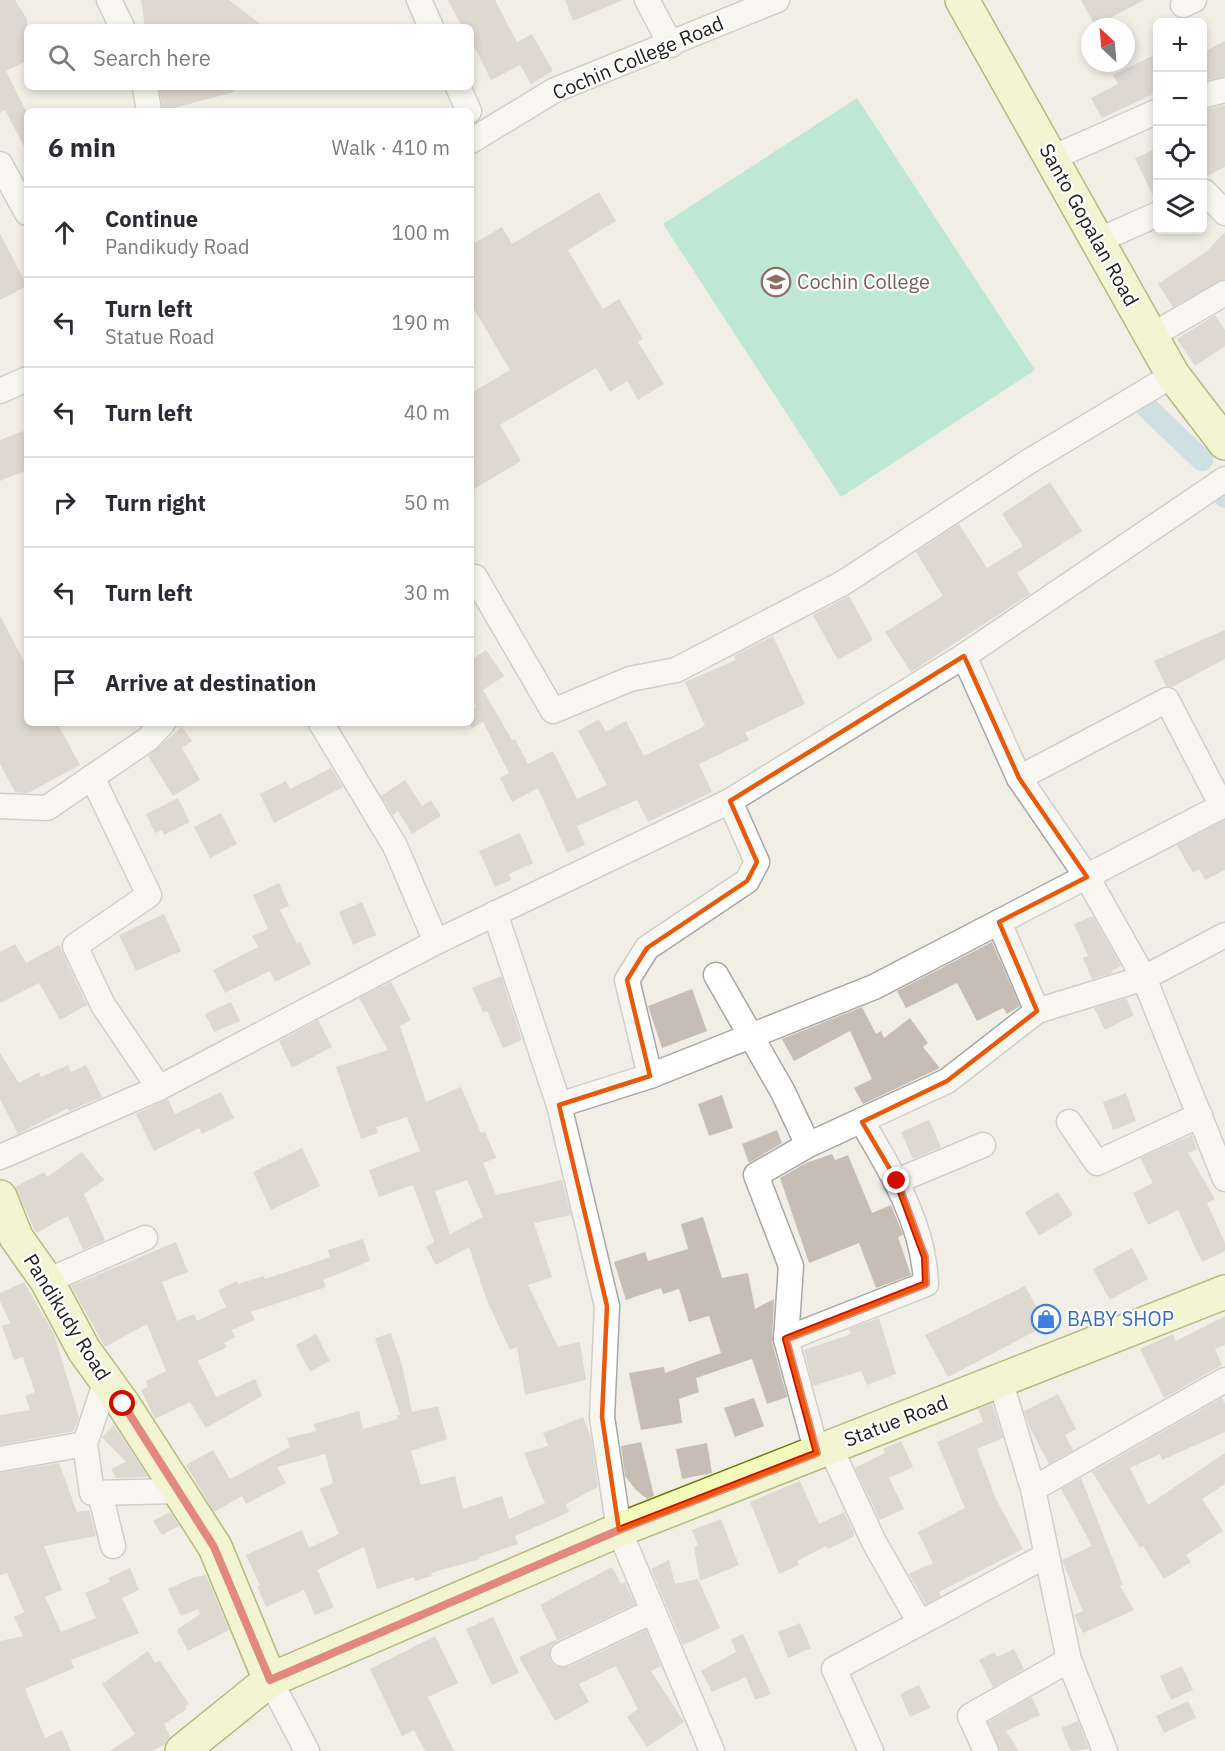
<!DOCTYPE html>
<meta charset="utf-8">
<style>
:root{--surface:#fff;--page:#f7f7f7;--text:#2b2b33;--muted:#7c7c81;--line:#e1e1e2}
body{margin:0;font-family:"IBM Plex Sans",sans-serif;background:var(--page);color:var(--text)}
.controls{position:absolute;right:18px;top:18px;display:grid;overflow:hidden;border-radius:9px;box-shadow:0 3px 9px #0003}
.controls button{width:54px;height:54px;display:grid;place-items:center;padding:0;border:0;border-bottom:2px solid var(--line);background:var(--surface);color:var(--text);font:30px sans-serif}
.compass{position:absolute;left:1081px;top:18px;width:54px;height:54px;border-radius:50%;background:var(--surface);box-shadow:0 3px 9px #0003;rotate:334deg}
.stop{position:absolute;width:18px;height:18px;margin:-14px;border:4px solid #d00c00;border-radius:50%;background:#fff}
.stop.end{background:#d00c00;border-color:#fff;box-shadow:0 2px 6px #0008}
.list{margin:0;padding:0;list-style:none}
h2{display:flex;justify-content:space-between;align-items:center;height:78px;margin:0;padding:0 24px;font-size:26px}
h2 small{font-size:20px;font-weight:400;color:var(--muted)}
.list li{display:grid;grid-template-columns:39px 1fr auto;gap:18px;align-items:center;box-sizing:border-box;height:90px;padding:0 24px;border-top:2px solid var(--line)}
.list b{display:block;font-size:22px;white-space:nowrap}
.list p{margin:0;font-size:20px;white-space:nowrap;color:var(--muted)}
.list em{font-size:20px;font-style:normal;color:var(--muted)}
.icon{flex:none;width:33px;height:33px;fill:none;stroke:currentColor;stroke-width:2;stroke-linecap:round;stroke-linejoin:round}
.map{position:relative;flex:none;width:1225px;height:1751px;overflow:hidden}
.search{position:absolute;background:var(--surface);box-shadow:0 3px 9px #0003;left:24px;top:24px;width:450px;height:66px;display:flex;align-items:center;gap:15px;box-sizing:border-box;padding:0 21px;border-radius:9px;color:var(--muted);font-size:22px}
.panel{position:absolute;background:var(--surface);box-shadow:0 3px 9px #0003;left:24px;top:108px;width:450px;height:618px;border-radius:9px}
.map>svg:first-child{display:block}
</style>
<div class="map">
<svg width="1225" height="1751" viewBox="0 0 1225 1751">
<rect width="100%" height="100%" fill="#f1eee6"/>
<!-- pitch -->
<path fill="#82e1c2" d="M857,98L1035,370L841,497L663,224Z"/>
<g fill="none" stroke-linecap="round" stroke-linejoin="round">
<!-- canal -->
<g stroke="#a6cfdf" stroke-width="22">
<path d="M1141,402L1202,460"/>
<path d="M1224,494L1225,497"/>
</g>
</g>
<!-- building -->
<g fill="#c6beb5" fill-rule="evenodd">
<path d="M0,0H15L27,19V61L6,71L27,113V152L5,110L0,113Z"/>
<path d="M141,0H229L264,27H145Z"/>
<path d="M448,0H495L517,42L532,34L553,71L531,84L520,65L491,80L471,40V27H462Z"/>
<path d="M565,0H623L573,21Z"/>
<path d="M1081,0H1144L1095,26Z"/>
<path d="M1225,41V76L1203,81V52Z"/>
<path d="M1158,53V92L1102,118L1091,98L1118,84L1113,75Z"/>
<path d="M159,87H233L234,92L163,111Z"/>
<path d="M1225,105V167L1203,178V110Z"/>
<path d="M1158,148V200H1155L1135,158Z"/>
<path d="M599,192L616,221L568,250L603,309L619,299L643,339L638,342L664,384L638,400L627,381L610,392L596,368L500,425L521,461L471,491V393L510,370L471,304V245L502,227L512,244Z"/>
<path d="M1225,232V279L1173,307L1158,284L1206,252Z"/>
<path d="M0,233L27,286L0,300Z"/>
<path d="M1215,315L1225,330V346L1195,366L1177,339Z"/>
<path d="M23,431L27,442V470L0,481V440Z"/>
<path d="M1050,482L1082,531L1017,573L1030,594L911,672L885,632L943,596L916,552L959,524L987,568L1023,546L1002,514Z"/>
<path d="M849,596L873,640L838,660L813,615Z"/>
<path d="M0,616L27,667V723H57L80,765L28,793L15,792L0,764Z"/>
<path d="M1225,630V659L1172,687L1166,686L1154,661Z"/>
<path d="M773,636L805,704L745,733L749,740L699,764L712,792L648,822L637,800L577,826L585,845L567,853L538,788L512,802L500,778L509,773L483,722L471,729V709L476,707L471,698V660L486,650L504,676L483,690L512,740L515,739L528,764L553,751L577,799L607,785L578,731L599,719L606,732L626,721L644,756L705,726L685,682L736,660L734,656Z"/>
<path d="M182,727L192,741L182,748L200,780L173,796L148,756Z"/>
<path d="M331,768L343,787L274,823L260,794L286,781L290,789Z"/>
<path d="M405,780L422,806L431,800L441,816L412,834L398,811L393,815L381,796Z"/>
<path d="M178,798L190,822L164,835L162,830L155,833L146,814Z"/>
<path d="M221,813L237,844L210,858L194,827Z"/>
<path d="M1225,820V870L1205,880L1199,869L1193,873L1177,845Z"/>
<path d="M520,833L533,863L509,874L511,880L495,887L479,851Z"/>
<path d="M279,883L289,906L280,910L297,944L300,942L311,964L275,982L270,971L225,993L213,970L258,947L252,936L268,929L253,895Z"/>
<path d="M362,902L376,935L353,945L339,912Z"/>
<path d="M164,914L181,951L136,971L119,935Z"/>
<path d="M1093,916L1121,966L1112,971L1113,973L1092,979L1083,958L1088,956L1074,924Z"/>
<path d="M992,942L1020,1006L1007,1014L1003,1008L977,1021L957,983L906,1008L897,991Z"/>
<path d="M15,944L26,963L59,945L87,1005L60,1020L39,983L0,1003V952Z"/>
<path d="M501,976L522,1040L503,1048L487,1011L483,1012L472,988Z"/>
<path d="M391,982L411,1020L400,1026L426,1102L461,1087L481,1133L485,1132L496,1158L483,1163L496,1195L562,1180L571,1215L534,1223L552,1277L528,1285L558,1347L580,1342L586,1380L525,1395L517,1347L510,1350L487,1301L469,1247L436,1265L426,1247L434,1242L413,1185L379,1197L369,1170L420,1151L407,1117L376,1127L378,1133L361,1139L336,1067L388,1050L359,998ZM467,1180L483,1217L450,1234L435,1191Z"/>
<path d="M692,989L707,1031L662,1048L648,1006Z"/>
<path d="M1126,998L1134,1015L1105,1030L1094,1008Z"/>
<path d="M231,1002L240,1021L214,1032L205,1014Z"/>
<path d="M862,1007L876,1034L881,1031L884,1038L910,1018L928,1043L923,1047L940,1068L863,1104L854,1088L872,1079L850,1031L794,1061L782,1039Z"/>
<path d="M318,1020L332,1047L292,1068L279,1041Z"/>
<path d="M0,1053L19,1083L39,1072L41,1077L68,1065L71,1072L86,1065L102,1097L69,1111L68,1108L18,1134L0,1099Z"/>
<path d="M221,1092L234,1118L202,1134L199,1128L154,1151L136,1114L168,1099L175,1114Z"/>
<path d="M1126,1093L1136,1121L1113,1130L1103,1102Z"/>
<path d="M722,1095L733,1128L709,1136L698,1104Z"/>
<path d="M929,1120L941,1147L913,1159L901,1132Z"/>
<path d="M777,1130L782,1143L749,1163L742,1144Z"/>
<path d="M1192,1135L1197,1149L1188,1153L1215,1199L1207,1203L1225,1243V1251L1202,1262L1178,1210L1148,1225L1133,1193L1153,1183L1140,1158Z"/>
<path d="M302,1148L320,1186L271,1210L253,1172Z"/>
<path d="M82,1152L104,1180L84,1194L105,1240L83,1250L68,1216L36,1233L15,1187L44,1172L47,1177Z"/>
<path d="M832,1154L835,1160L848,1155L872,1213L891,1205L903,1235L898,1237L911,1275L876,1288L859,1243L809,1263L780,1178L806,1163Z"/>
<path d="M1058,1192L1073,1215L1039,1236L1025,1212Z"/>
<path d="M703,1217L722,1278L748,1273L755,1309L774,1299L772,1342L787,1397L767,1404L752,1359L696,1378L699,1392L679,1399L682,1423L641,1430L629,1373L664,1367L665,1373L721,1353L709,1316L689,1322L679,1289L663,1294L661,1288L626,1300L614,1262L645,1252L648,1261L688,1249L681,1224Z"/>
<path d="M363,1239L370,1261L323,1280L326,1287L251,1312L255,1320L232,1330L235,1337L224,1343L227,1347L198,1361L216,1397L255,1379L262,1396L206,1428L190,1402L155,1419L141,1390L148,1387L146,1381L166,1371L147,1324L105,1347L71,1286L176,1242L188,1272L162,1282L177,1321L194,1314L197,1321L226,1307L218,1290L237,1281L238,1284L264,1276L265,1279L304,1266L330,1257L328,1250Z"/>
<path d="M1132,1248L1148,1279L1110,1300L1093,1269Z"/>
<path d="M24,1282L54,1334L79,1417L74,1431L0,1445V1415L30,1410L25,1396L35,1392L23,1357L14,1360L2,1326L10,1323L0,1301V1293Z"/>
<path d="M1025,1286L1047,1325L948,1377L925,1335Z"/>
<path d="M1225,1316V1345L1215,1349L1222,1365L1164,1398L1140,1349L1173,1334L1176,1341Z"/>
<path d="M879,1318L896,1374L867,1385L861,1371L813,1386L804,1350L851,1334L849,1329Z"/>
<path d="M391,1333L402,1365L412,1412L438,1406L447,1439L411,1451L421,1485L455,1476L463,1509L502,1496L509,1519L545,1503L524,1453L548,1446L543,1433L583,1417L591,1437L598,1487L566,1504L569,1512L515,1536L518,1544L479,1557L480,1559L431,1573L432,1576L415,1581L414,1577L377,1589L364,1547L317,1570L334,1607L315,1615L304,1590L266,1607L257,1586L260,1585L246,1555L302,1530L309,1548L339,1534L320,1489L333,1483L325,1454L277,1467L286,1483L246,1504L242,1496L214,1512L186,1465L213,1450L230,1479L290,1447L287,1438L316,1431L314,1424L359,1411L363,1429L398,1419L397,1415H400L375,1338Z"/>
<path d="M316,1334L330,1361L310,1372L296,1345Z"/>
<path d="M1058,1394L1076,1429L1065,1435L1073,1450L1049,1464L1029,1426L1024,1411Z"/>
<path d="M754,1398L764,1426L735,1437L724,1408Z"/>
<path d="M1222,1398L1225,1403V1432L1162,1460L1160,1454L1130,1468L1148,1505L1225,1453V1484L1202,1499L1223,1531L1186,1555L1191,1562L1164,1579L1143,1546L1140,1548L1092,1472Z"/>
<path d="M992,1404L1003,1438L977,1449L996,1499L1023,1549L939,1592L941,1596L926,1604L909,1574L933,1563L918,1532L965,1508L937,1442L983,1422L978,1409Z"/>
<path d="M114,1425L148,1477L116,1478L111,1469L126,1462L102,1437Z"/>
<path d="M901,1441L913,1467L889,1478L904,1509L880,1520L855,1468L885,1453L883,1449Z"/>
<path d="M641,1442L654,1496L647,1499L636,1490L625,1476L621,1446Z"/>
<path d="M707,1443L712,1473L682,1479L676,1449Z"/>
<path d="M59,1463L77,1512L89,1510L96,1536L44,1546L62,1590L45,1597L61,1632L96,1618L85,1593L110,1582L108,1578L130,1568L139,1590L122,1598L139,1633L71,1660L74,1668L25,1689L45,1738L62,1730L71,1751H0V1641L23,1636L14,1617L24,1612L7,1573L0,1575V1473Z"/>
<path d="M1081,1478L1123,1585L1120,1586L1134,1610L1083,1633L1074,1615L1083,1611L1062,1560L1092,1546L1061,1489Z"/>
<path d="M800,1481L819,1524L844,1512L854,1533L853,1537L828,1549L826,1546L797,1561L799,1565L779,1574L750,1502Z"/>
<path d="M170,1512L179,1526L162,1535L153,1521Z"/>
<path d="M721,1519L739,1565L700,1581L694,1547L698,1545L692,1530Z"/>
<path d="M669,1560L675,1584L698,1579L720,1628L683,1645L651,1569Z"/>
<path d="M612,1567L621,1584L625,1582L635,1604L557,1641L551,1646L550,1660L555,1666L569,1667L646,1630L661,1666L651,1671L684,1722L647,1747L627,1717L638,1709L616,1666L579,1684L589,1702L555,1721L519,1657L557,1639L540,1605Z"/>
<path d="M206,1575L229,1630L188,1651L177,1630L200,1614L198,1609L181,1616L168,1589L194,1577Z"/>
<path d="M493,1617L519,1673L492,1685L466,1629Z"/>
<path d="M800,1623L811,1648L788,1658L778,1632Z"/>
<path d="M743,1634L771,1694L755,1700L746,1677L712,1692L701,1671L736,1652L731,1639Z"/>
<path d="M435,1636L458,1683L428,1697L454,1751H425L414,1730L402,1736L370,1669Z"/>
<path d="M1014,1649L1024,1669L993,1687L979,1660L994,1652L997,1657Z"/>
<path d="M148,1651L155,1663L159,1660L189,1704L185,1706L187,1709L164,1724L170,1736L165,1744L152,1751H110L135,1734L102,1684Z"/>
<path d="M1182,1666L1193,1690L1171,1700L1160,1676Z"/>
<path d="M919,1685L930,1708L910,1717L900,1694Z"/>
<path d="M1032,1697L1040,1715L1006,1731L1019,1751H1000L988,1722Z"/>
<path d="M1188,1701L1196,1718L1164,1733L1156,1716Z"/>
<path d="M1078,1721L1089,1749L1071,1751L1061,1728Z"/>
</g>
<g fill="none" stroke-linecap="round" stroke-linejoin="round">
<!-- street casing -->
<g stroke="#a7a7a7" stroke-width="27">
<g id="street">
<path d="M109,0L122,27"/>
<path d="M419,0L431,27"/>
<path d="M647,0L671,45"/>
<path d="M1183,5L1194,0"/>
<path d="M145,87L149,111"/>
<path d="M458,87L469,111"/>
<path d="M1202,96L1225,90"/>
<path d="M471,141L555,90L777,0"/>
<path d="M1052,158L1158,111"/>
<path d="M0,164L27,213"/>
<path d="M1202,194L1205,192L1225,213"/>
<path d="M1097,241L1158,214"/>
<path d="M1151,336L1225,293"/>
<path d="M0,391L27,379"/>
<path d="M471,579L475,577L553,711L630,679L676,670L843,583L1028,462L1173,375"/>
<path d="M964,656L1019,778L1087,877L1144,978L1225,1179"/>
<path d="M321,723L395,846L436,942"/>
<path d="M92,777L149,895L75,946L103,1005L159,1088"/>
<path d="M0,806L47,808L148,739L163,723"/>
<path d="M495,913L559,1105L607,1306L602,1417L619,1530L712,1751"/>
<path d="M716,975L783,1092L808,1145"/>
<path d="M1037,1011L1144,978L1225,935"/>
<path d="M650,1076L874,987L1222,806L1167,700L1019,778"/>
<path d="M559,1105L650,1076L627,980L647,948L747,881L757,862L730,801"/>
<path d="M1069,1122L1097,1163L1200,1115"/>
<path d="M0,1157L159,1088L436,942L730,801L964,656L1225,479"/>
<path d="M897,1181L983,1145"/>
<path d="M47,1281L145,1238"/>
<path d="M786,1339L791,1266L756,1175L808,1145L947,1081L1037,1011L999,922"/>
<path d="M106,1380L85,1444L92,1493L179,1491"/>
<path d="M1000,1380L1033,1489L1069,1660L1105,1751"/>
<path d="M830,1447L874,1542L920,1623"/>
<path d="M817,1453L786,1339L926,1284C924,1225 892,1172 862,1122"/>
<path d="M0,1459L85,1444"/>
<path d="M1033,1489L1225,1380"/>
<path d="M100,1493L113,1546"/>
<path d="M563,1654L653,1611"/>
<path d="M270,1680L307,1751"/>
<path d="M871,1751L834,1669L1047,1555"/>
<path d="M986,1751L970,1716L1069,1660"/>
</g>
</g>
<!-- secondary casing -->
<g stroke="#677c02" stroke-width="36">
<g id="secondary">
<path d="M962,0L1173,375L1225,443"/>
<path d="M0,1197L16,1237L47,1281L84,1350L123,1404L215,1547L270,1680"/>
<path d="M182,1751L270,1680L619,1530L1225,1292"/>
</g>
</g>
<!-- street -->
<use href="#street" stroke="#fff" stroke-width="24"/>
<!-- secondary -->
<use href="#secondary" stroke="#f4fbba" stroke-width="33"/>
</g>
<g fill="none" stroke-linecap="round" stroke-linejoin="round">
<!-- route -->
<path stroke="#d00c00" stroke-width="8" d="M123,1404L214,1547L270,1680L619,1530L817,1453L786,1339L926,1284L925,1257L897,1181"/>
</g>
<!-- marked area -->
<path d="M0 0H1225V1751H0ZM964,656L1019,778L1087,877L999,922L1037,1011L947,1081L862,1122L897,1181L925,1257L926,1284L786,1339L817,1453L619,1530L602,1417L607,1306L559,1105L650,1076L627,980L647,948L747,881L757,862L730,801Z" fill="#f1eee6" fill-opacity=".55" fill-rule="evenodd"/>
<path fill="none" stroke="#e8590c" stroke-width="4.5" stroke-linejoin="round" d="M964,656L1019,778L1087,877L999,922L1037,1011L947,1081L862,1122L897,1181L925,1257L926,1284L786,1339L817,1453L619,1530L602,1417L607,1306L559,1105L650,1076L627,980L647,948L747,881L757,862L730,801Z"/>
<!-- icons -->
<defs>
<g id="university-ring" transform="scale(1.5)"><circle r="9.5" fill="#fff" stroke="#8d6e63" stroke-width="1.5"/><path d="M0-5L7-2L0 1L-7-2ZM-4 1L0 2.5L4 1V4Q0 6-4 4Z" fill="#8d6e63"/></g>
<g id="shop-ring" transform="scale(1.5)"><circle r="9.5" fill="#fff" stroke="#3f7fe0" stroke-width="1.5"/><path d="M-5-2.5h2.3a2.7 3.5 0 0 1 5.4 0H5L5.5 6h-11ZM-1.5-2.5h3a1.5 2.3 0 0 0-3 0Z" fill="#3f7fe0"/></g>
</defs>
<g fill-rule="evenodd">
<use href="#university-ring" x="776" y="282"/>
<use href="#shop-ring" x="1046" y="1319"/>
</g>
<g text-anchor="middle" stroke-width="4.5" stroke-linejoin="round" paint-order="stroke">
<!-- street labels -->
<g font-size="20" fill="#202020" stroke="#fff">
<text transform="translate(638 58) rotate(-23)" y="7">Cochin College Road</text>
<text transform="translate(1089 225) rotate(61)" y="7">Santo Gopalan Road</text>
<text transform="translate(67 1317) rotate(58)" y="7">Pandikudy Road</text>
<text transform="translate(896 1421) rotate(-21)" y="7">Statue Road</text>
</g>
<!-- education labels -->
<g font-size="20" fill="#785e54" stroke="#fff" text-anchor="start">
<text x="797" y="289">Cochin College</text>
</g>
<!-- shop labels -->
<g font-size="20" fill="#366cbe" stroke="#fff" text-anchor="start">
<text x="1067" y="1326">BABY SHOP</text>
</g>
</g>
</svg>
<div class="controls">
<button>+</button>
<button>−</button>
<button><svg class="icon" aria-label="locate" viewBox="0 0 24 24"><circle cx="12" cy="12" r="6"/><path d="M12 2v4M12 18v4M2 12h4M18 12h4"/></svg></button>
<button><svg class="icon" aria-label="layers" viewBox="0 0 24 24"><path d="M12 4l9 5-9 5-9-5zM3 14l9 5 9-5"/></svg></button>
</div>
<svg class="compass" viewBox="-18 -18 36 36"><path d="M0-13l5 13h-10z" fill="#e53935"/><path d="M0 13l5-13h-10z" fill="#7c7c81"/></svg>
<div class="stop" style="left:123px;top:1404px"></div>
<div class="stop end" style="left:897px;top:1181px"></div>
<div class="search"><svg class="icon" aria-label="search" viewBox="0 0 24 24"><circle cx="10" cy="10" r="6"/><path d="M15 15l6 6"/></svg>Search here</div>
<section class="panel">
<h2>6 min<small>Walk · 410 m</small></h2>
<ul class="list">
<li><svg class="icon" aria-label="ahead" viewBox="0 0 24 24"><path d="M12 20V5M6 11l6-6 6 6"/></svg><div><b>Continue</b><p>Pandikudy Road</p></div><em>100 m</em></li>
<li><svg class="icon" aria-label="left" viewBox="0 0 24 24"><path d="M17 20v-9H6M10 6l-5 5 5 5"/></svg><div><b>Turn left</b><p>Statue Road</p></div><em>190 m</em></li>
<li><svg class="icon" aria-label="left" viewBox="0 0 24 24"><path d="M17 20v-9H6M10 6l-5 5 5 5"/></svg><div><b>Turn left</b></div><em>40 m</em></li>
<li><svg class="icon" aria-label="right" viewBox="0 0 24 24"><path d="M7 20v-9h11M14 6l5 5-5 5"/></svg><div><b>Turn right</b></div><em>50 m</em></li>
<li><svg class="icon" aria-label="left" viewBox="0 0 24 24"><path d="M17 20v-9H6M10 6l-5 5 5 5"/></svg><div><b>Turn left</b></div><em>30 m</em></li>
<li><svg class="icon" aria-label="arrive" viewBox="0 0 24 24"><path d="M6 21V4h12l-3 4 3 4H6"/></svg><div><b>Arrive at destination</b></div></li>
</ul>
</section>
</div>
